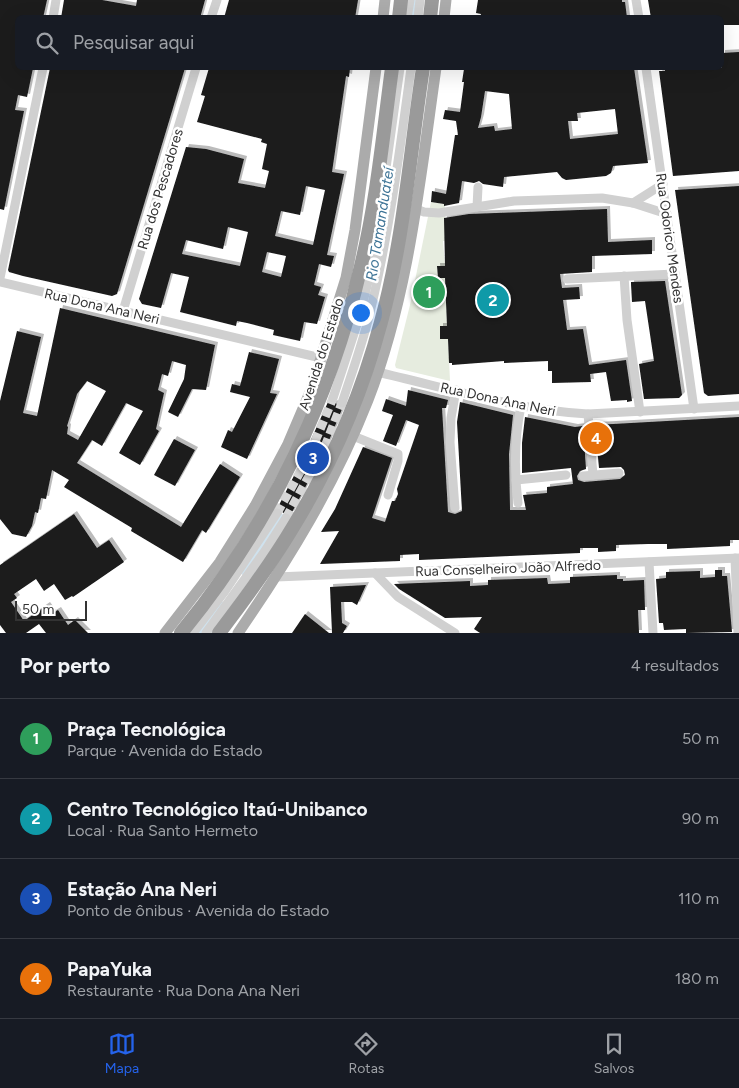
<!DOCTYPE html>
<html lang="pt">
<meta charset="utf-8">
<style>
:root{--surface:#171b24;--page:#242831;--text:#f1f3f6;--muted:#9ea1a6;--line:#363941;--accent:#2563eb}
body{margin:0;font-family:Figtree,sans-serif;background:var(--page);color:var(--text)}
.scale{position:absolute;left:15px;bottom:12px;width:72px;box-sizing:border-box;padding-left:5px;border:2px solid #333;border-top:0;font-size:14px;line-height:18px;white-space:nowrap;color:#333;-webkit-text-stroke:4px #fff;paint-order:stroke}
.you{position:absolute;left:360px;top:312px;width:18px;height:18px;margin:-12px;border:4px solid #fff;border-radius:50%;background:#1a73e8;box-shadow:0 0 0 8px #1a73e833}
.badge{display:grid;place-items:center;width:32px;height:32px;border-radius:50%;background:var(--accent);color:#fff;font-size:16px;font-weight:700}
.pin{position:absolute;translate:-50% -50%;border:2px solid #fff;box-shadow:0 1px 5px #0006}
.list{margin:0;padding:0;list-style:none}
h2{display:flex;justify-content:space-between;align-items:center;height:65px;margin:0;padding:0 20px;font-size:21px}
h2 small{font-size:16px;font-weight:400;color:var(--muted)}
.list li{display:grid;grid-template-columns:32px 1fr auto;gap:15px;align-items:center;box-sizing:border-box;height:80px;padding:0 20px;border-top:1px solid var(--line)}
.list b{display:block;font-size:19px;white-space:nowrap}
.list p{margin:0;font-size:16px;white-space:nowrap;color:var(--muted)}
.list em{font-size:16px;font-style:normal;color:var(--muted)}
.icon{flex:none;width:28px;height:28px;fill:none;stroke:currentColor;stroke-width:2;stroke-linecap:round;stroke-linejoin:round}
.map{position:relative;flex:none;width:739px;height:633px;overflow:hidden}
.search{position:absolute;background:var(--surface);box-shadow:0 5px 20px #0002;left:15px;right:15px;top:15px;height:55px;display:flex;align-items:center;gap:12px;box-sizing:border-box;padding:0 18px;border-radius:8px;color:var(--muted);font-size:19px}
.sheet{height:385px;background:var(--surface)}
nav{display:flex;justify-content:space-around;align-items:center;box-sizing:border-box;height:70px;border-top:1px solid var(--line);background:var(--surface);font-size:14px;color:var(--muted)}
nav a{display:grid;justify-items:center;gap:2px}
nav .on{color:var(--accent)}
.map>svg:first-child{display:block}
</style>
<div class="map">
<svg width="739" height="633" viewBox="0 0 739 633">
<defs>
<filter id="shadow"><feDropShadow dx="3" dy="-3" stdDeviation="0" flood-color="#0004"/></filter>
</defs>
<rect width="100%" height="100%" fill="#fff"/>
<!-- green -->
<path fill="#e6ecdf" d="M431,202L445,204V241H443L445,266H437L438,278H445L447,326L440,339H448L450,381L396,368L395,365L410,305Z"/>
<g fill="none" stroke-linecap="round" stroke-linejoin="round">
<!-- river -->
<g stroke="#cfe2ee" stroke-width="18">
<path d="M412,18L414,0"/>
<path d="M249,569L277,521"/>
<path d="M200,633L219,610"/>
</g>
</g>
<!-- building -->
<g fill="#1a1a1a" fill-rule="evenodd" filter="url(#shadow)">
<path d="M0,0H47L43,18H18V68H33L27,97L18,95L15,110L24,111L4,210L0,209Z"/>
<path d="M64,0H102L136,6L137,0H205L200,18H61Z"/>
<path d="M229,0H358L355,18H224Z"/>
<path d="M478,0H622V2H625L627,18H480L481,14L476,13Z"/>
<path d="M648,0H739V25H722V18H651Z"/>
<path d="M739,52V171L673,176L659,71H665V68H722V53Z"/>
<path d="M50,68H185L117,294L112,296L23,276L9,272L8,270Z"/>
<path d="M209,68H350L349,77L346,76L332,172L344,174L327,255L334,256L331,267L319,264L314,285L321,287L318,295L325,297L317,324L304,322L300,341L273,335L274,330L247,323L237,321L236,326L180,312L189,277L171,273L161,308L142,304L139,299L186,147L206,149L244,159L238,183L265,188L269,171L262,169L267,144L261,142L262,139L197,122L205,96L201,95ZM306,186L325,190L313,245L275,236L281,211L300,215ZM228,227L248,232L240,266L182,254L186,240L223,249ZM267,252L286,256L281,277L262,272Z"/>
<path d="M466,68H493L507,70V68H634L648,163L613,166L611,173L606,176L566,180L562,178L557,172L504,177L503,187L483,184L479,181L474,183L462,181L459,203L444,206V204L431,202L432,191L446,194L455,135H458L456,121L443,119L445,110L460,112L464,82H462L464,69H466ZM485,91L509,94L512,129L495,131L494,126L478,128L481,117ZM615,109L618,134L570,139L568,121H578L577,113Z"/>
<path d="M739,186V394L708,396L704,393L675,190Z"/>
<path d="M607,209L608,242L652,240V254L592,256V272L560,274L562,288L579,287L580,299L563,300L567,330L583,329L589,365L626,360L632,401L627,402V400L611,401L606,372L590,374L591,382L552,383V371H548V361L504,363V361L452,365V363H449L448,339H440V326H447L445,278H438L437,266H445L444,218L469,214Z"/>
<path d="M665,281L682,395L679,398L644,399L639,364L654,361L645,301L632,302L631,284V282Z"/>
<path d="M60,308L215,345L206,390L192,389L178,417L168,412L184,379L186,365L172,361L168,376L162,374L158,390L164,393L156,429L159,431L140,465L119,453L143,411L126,403L102,446L92,440L77,463L181,527L220,464L240,477L206,533L202,530L183,562L131,531L132,528L64,487L69,480L52,470L46,499L41,498L38,513L35,512L32,526L26,537L12,534L0,519V401L17,331L41,337L23,413L37,416ZM87,381L106,391L78,440L67,434L68,427L67,426L77,394Z"/>
<path d="M249,352L279,359L270,393L277,394L247,459L221,447L228,430L232,432L250,397L230,392L232,384L240,386Z"/>
<path d="M408,390L448,400L446,408H442L448,512L455,514L462,511L457,422L460,402L513,415L509,454L510,510H526L523,495L547,493V487L573,484L571,468L522,473V443L525,417L575,427L583,426L586,469L580,471L577,476L578,480L584,482L620,479L625,475L624,470L621,467L599,468L595,425L739,417V540H730V546L667,549V544H648L616,545V551L598,552V548H580V553L419,560V554L400,555V561L320,564L339,531L321,532L335,509L363,447L392,458L372,518L385,522L392,501H395L398,494L397,489L419,425L406,420L396,446L383,441L393,415L382,411L386,399L406,406Z"/>
<path d="M328,402L332,404L336,403L338,407L342,409L325,450L299,499L291,514L287,512L283,513L281,508L278,507L300,464Z"/>
<path d="M174,439L195,450L175,486L154,475Z"/>
<path d="M74,514L97,548L109,540L124,562L73,597L72,596L65,600L54,584L44,591L36,579L14,594L17,598L11,602L24,621L47,605L53,613L58,610L68,625L75,620L88,633H46L39,624L26,633H6L0,625V565Z"/>
<path d="M715,570H722V576H727L732,632L686,633V629L664,630L663,623H659L656,579L666,578V572L700,571V578L715,577Z"/>
<path d="M617,575V579H623V581L644,580L645,610H638L639,633H480L474,629L482,617L445,618L399,589L394,584L470,581V586L488,585V580L547,578L548,584L570,583V577Z"/>
<path d="M366,585L357,605L352,602H341L342,623L347,626L343,633H332L330,587Z"/>
<path d="M305,614L329,633H292Z"/>
</g>
<g fill="none" stroke-linecap="round" stroke-linejoin="round">
<!-- minor-tunnel -->
<g stroke="#d6d6d6" stroke-width="9" stroke-dasharray="9 4.5" stroke-linecap="butt">
<path d="M277,513L309,456L333,398"/>
<path d="M286,518L324,449L342,403"/>
</g>
<!-- minor -->
<g stroke="#d0d0d0" stroke-width="9">
<path d="M636,0L639,18"/>
<path d="M53,18L56,0"/>
<path d="M211,18L217,0"/>
<path d="M407,18L410,0"/>
<path d="M418,18L420,0"/>
<path d="M646,68L694,409"/>
<path d="M633,203L663,184"/>
<path d="M477,207L478,187"/>
<path d="M416,209L424,212L439,213L514,201L602,198L633,203L667,214"/>
<path d="M624,276L627,320L640,412"/>
<path d="M0,278L43,68"/>
<path d="M567,279L675,274"/>
<path d="M0,282L321,358"/>
<path d="M123,311L196,68"/>
<path d="M377,372C447,388 517,410 588,414L739,406"/>
<path d="M333,398L360,315L373,261L400,68"/>
<path d="M342,403C352,372 364,340 371,308C390,229 400,148 411,68"/>
<path d="M588,414L593,475"/>
<path d="M353,436L398,454V461L388,495"/>
<path d="M583,476L619,473"/>
<path d="M516,480L566,475"/>
<path d="M518,503C514,470 514,439 521,406"/>
<path d="M455,508L450,442L451,418L456,390"/>
<path d="M735,558L738,633"/>
<path d="M649,562L653,633"/>
<path d="M375,573L398,597L455,633"/>
<path d="M276,577L739,558"/>
<path d="M193,633L225,591L277,513"/>
<path d="M206,633L265,551L286,518"/>
</g>
<!-- major -->
<g stroke="#ababab" stroke-width="11">
<path d="M383,18L385,0"/>
<path d="M444,18L446,0"/>
<path d="M165,633L220,562L255,506L288,444L311,390L346,278L355,230L376,68"/>
<path d="M238,633C289,559 335,484 368,400C409,294 420,179 436,68"/>
</g>
<!-- highway -->
<g stroke="#9a9a9a" stroke-width="14">
<path d="M399,18L401,0"/>
<path d="M430,18L432,0"/>
<path d="M181,633C269,526 330,401 361,266C377,201 383,134 392,68"/>
<path d="M219,633C245,599 271,564 293,527C331,465 362,393 381,322C404,239 410,152 423,68"/>
</g>
</g>
<g text-anchor="middle" stroke-width="5" stroke-linejoin="round" paint-order="stroke">
<!-- street labels -->
<g font-size="14" fill="#333" stroke="#fff">
<text transform="translate(160 189) rotate(-73)" y="5">Rua dos Pescadores</text>
<text transform="translate(670 238) rotate(82)" y="5">Rua Odorico Mendes</text>
<text transform="translate(102 306) rotate(13)" y="5">Rua Dona Ana Neri</text>
<text transform="translate(321 354) rotate(-72)" y="5">Avenida do Estado</text>
<text transform="translate(498 399) rotate(12)" y="5">Rua Dona Ana Neri</text>
<text transform="translate(508 568) rotate(-2)" y="5">Rua Conselheiro João Alfredo</text>
</g>
<!-- water labels -->
<g font-size="15" font-style="italic" fill="#3f7597" stroke="#fff">
<text transform="translate(380 224) rotate(-81)" y="5">Rio Tamanduateí</text>
</g>
</g>
</svg>
<div class="scale">50 m</div>
<div class="you"></div>
<div class="pin badge" style="left:429px;top:292px;background:#2e9e5b">1</div>
<div class="pin badge" style="left:493px;top:300px;background:#0f9aa8">2</div>
<div class="pin badge" style="left:313px;top:458px;background:#1a4fb4">3</div>
<div class="pin badge" style="left:596px;top:438px;background:#e8710a">4</div>
<div class="search"><svg class="icon" aria-label="search" viewBox="0 0 24 24"><circle cx="10" cy="10" r="6"/><path d="M15 15l6 6"/></svg>Pesquisar aqui</div>
</div>
<section class="sheet">
<h2>Por perto<small>4 resultados</small></h2>
<ul class="list">
<li><span class="badge" style="background:#2e9e5b">1</span><div><b>Praça Tecnológica</b><p>Parque · Avenida do Estado</p></div><em>50 m</em></li>
<li><span class="badge" style="background:#0f9aa8">2</span><div><b>Centro Tecnológico Itaú-Unibanco</b><p>Local · Rua Santo Hermeto</p></div><em>90 m</em></li>
<li><span class="badge" style="background:#1a4fb4">3</span><div><b>Estação Ana Neri</b><p>Ponto de ônibus · Avenida do Estado</p></div><em>110 m</em></li>
<li><span class="badge" style="background:#e8710a">4</span><div><b>PapaYuka</b><p>Restaurante · Rua Dona Ana Neri</p></div><em>180 m</em></li>
</ul>
</section>
<nav>
<a class="on"><svg class="icon" aria-label="map" viewBox="0 0 24 24"><path d="M3 6l6-2 6 2 6-2v14l-6 2-6-2-6 2zM9 4v14M15 6v14"/></svg>Mapa</a>
<a><svg class="icon" aria-label="directions" viewBox="0 0 24 24"><path d="M12 3l9 9-9 9-9-9zM9 14v-3h6M13 9l2 2-2 2"/></svg>Rotas</a>
<a><svg class="icon" aria-label="saved" viewBox="0 0 24 24"><path d="M7 4h10v16l-5-4-5 4z"/></svg>Salvos</a>
</nav>
